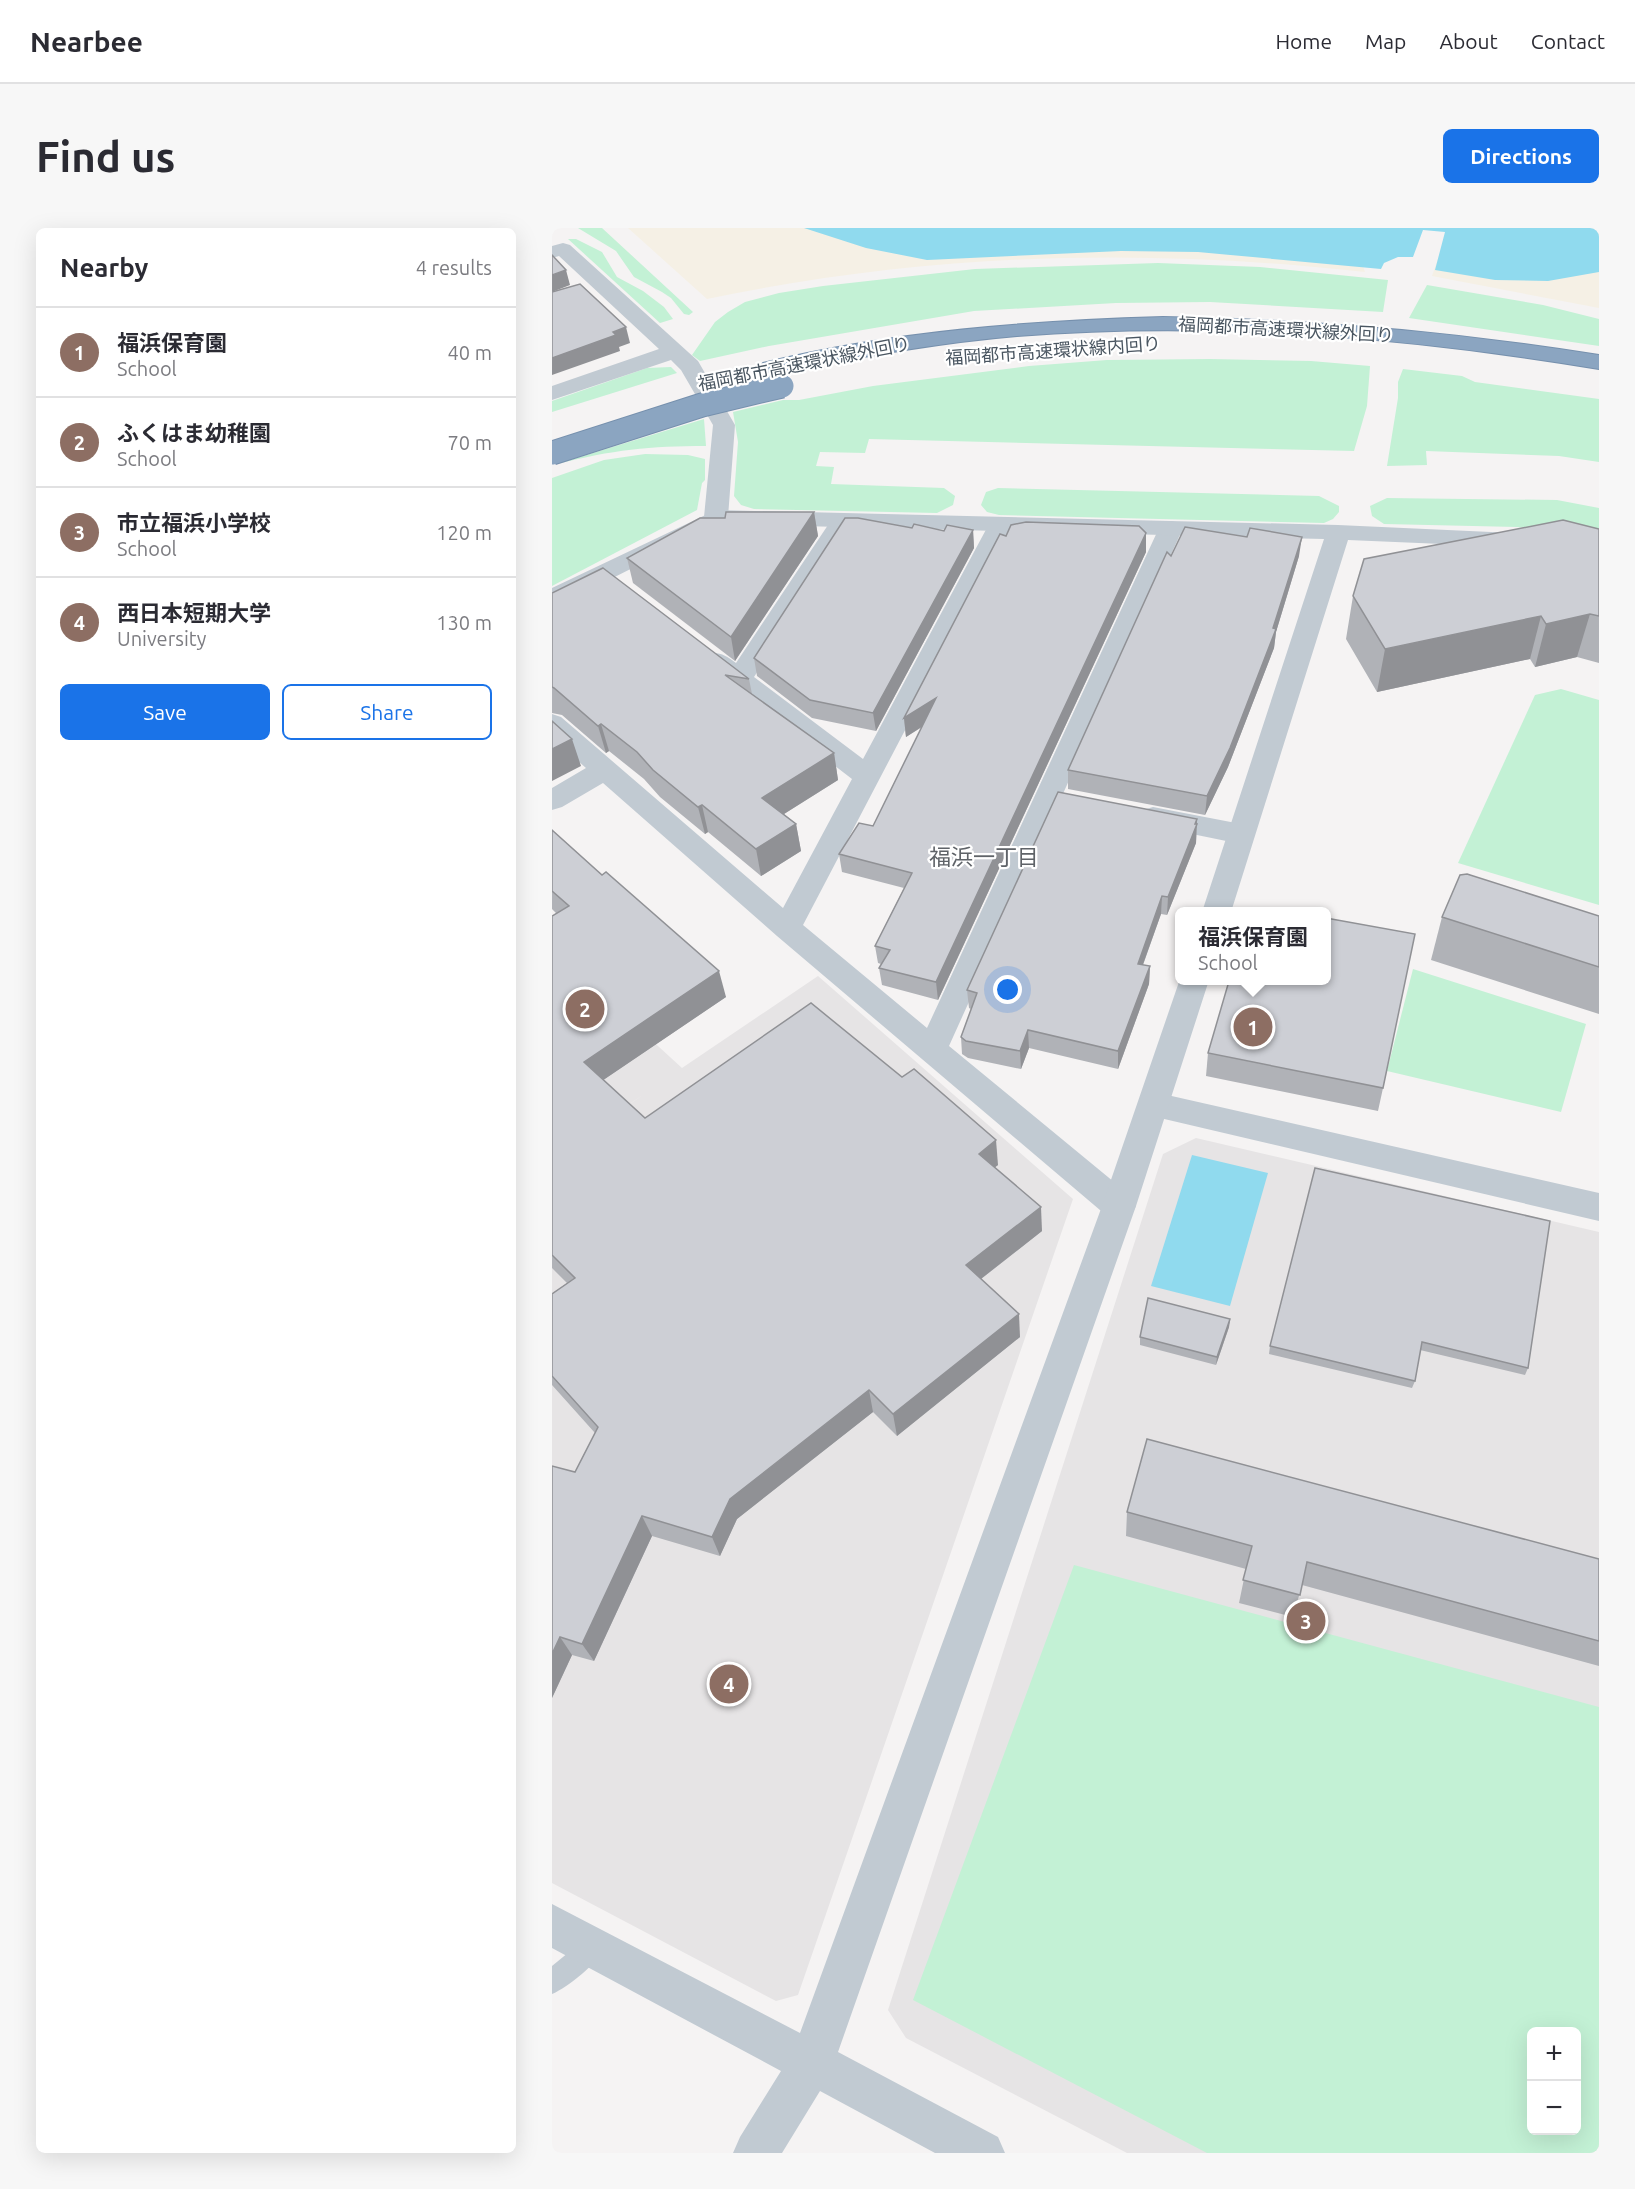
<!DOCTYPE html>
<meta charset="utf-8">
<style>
:root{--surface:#fff;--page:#f7f7f7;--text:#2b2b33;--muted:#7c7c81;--line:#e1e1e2;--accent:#1a73e8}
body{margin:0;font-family:Ubuntu,"Noto Sans JP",sans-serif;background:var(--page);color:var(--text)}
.controls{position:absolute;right:18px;bottom:18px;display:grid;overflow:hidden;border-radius:9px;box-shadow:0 6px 24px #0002}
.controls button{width:54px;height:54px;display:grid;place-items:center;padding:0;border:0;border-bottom:2px solid var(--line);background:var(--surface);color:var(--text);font:30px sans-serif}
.you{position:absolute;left:456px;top:762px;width:21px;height:21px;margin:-15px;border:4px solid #fff;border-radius:50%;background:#1a73e8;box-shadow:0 0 0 9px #1a73e833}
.badge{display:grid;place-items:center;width:39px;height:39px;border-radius:50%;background:var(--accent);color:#fff;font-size:20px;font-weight:700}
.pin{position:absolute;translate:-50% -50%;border:3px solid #fff;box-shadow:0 2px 6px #0006}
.popup{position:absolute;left:623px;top:679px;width:156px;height:78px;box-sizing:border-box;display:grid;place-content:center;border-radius:9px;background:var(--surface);filter:drop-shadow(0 2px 4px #0005);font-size:20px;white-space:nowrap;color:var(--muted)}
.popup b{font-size:22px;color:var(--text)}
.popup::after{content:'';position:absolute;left:50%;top:100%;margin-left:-12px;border:12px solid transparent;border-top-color:var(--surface)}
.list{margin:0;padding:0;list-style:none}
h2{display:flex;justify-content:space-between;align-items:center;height:78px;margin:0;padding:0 24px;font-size:26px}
h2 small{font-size:20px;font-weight:400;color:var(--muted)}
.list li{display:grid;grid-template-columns:39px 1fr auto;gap:18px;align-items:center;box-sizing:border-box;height:90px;padding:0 24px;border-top:2px solid var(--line)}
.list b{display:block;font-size:22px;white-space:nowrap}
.list p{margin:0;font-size:20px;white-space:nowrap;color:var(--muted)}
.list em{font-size:20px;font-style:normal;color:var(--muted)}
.actions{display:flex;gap:12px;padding:18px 24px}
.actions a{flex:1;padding:14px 0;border:2px solid var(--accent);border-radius:9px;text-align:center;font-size:21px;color:var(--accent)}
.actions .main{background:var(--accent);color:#fff}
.map{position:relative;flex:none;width:1047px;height:1925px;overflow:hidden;border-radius:9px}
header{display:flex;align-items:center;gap:36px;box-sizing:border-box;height:84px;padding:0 30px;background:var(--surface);border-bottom:2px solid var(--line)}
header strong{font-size:28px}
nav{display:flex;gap:33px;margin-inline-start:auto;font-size:21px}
.intro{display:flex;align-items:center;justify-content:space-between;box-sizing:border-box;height:144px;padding:0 36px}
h1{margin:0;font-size:42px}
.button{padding:15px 27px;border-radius:9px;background:var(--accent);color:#fff;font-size:21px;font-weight:700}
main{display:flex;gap:36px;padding:0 36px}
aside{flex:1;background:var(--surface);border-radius:9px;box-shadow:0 6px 24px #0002}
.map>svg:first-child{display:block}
</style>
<header>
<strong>Nearbee</strong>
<nav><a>Home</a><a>Map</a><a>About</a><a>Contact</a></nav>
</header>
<div class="intro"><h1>Find us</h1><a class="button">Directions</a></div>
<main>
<aside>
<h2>Nearby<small>4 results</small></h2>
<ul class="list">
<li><span class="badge" style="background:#8d6e63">1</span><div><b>福浜保育園</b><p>School</p></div><em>40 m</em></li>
<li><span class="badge" style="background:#8d6e63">2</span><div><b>ふくはま幼稚園</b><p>School</p></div><em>70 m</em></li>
<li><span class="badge" style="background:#8d6e63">3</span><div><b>市立福浜小学校</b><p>School</p></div><em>120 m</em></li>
<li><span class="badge" style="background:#8d6e63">4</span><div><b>西日本短期大学</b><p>University</p></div><em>130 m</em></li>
</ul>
<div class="actions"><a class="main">Save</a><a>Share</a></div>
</aside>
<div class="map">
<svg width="1047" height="1925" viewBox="0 0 1047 1925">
<rect width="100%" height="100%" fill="#f5f3f3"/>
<!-- education -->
<g fill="#e6e4e5" fill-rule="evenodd">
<path d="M0,721L130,840L266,748L521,971L246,1767L224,1773L0,1655V929L91,867L0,927Z"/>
<path d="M644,910L1047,1004V1925H575L354,1810L336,1782L611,926ZM980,1804H1024V1902H980Z"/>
</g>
<!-- green -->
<g fill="#c3f1d5" fill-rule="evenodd">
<path d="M26,0H50L141,84L137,87L132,86L119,70L110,64L82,49L64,23Z"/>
<path d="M16,11H24L50,24L65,49L91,63L112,79L121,91L108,95Z"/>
<path d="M606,35L708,39L836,52L831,84L658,74L564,75L422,83L217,118L148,133L140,127L163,94L176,84L193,74L227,65L271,58L423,41Z"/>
<path d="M875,57L991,77L1047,91V118L857,90Z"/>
<path d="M658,131L759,133L818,138L815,178L802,223L317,211L313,225L268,224L264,238L282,239L279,256L392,260L403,268L401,277L385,285L202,281L189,277L182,268L186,214L181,184L231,172H247L321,158L477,138L555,132Z"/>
<path d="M119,139L125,145L0,184V173L95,140Z"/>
<path d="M851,141L910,148L923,154L1047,171V234L1007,228L874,223L875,237L835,238L846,170V154Z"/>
<path d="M152,191L154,218C98,218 60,222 5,236Z"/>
<path d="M93,226L136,227L153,231V252L150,255L145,282L0,358V250L52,232Z"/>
<path d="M446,260L767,268L787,278V284L781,291L772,295L447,287L435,284L429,277L434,264Z"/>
<path d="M835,270L1005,272L1047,280V309L965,299L832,296L820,288L818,278Z"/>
<path d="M1009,461L1047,472V677L906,635L983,467Z"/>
<path d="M861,741L1034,796L1009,884L835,843Z"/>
<path d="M522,1337L1047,1479V1925H655L361,1772ZM980,1804H1024V1902H980Z"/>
</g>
<!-- sand -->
<g fill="#f5f0e5">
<path d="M76,0H700L808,29L813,44C589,19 376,25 155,71Z"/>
<path d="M1047,0V80L880,48L896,2Z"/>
</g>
<!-- water -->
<g fill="#90daee">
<path d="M252,0H1047V44L996,53L943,52L883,42L893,4L871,2L861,29H846L832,35L829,41L646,24L569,23L375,32L314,20Z"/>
<path d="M640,927L716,945L678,1078L599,1058Z"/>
</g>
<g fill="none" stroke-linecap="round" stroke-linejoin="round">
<!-- motorway casing -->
<g stroke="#7690ad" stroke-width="2">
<path id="motorway" d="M611,89C758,91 902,104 1047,127V141C854,109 660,93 465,108C382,115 300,130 219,147L211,145L208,140L211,135C342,103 477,93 611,89Z"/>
</g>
<!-- service -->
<path fill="#c1cad2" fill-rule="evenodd" d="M41,1707L49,1711L53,1719C47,1734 15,1760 0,1766V1738L33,1711Z"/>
<!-- minor -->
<g fill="#c1cad2" fill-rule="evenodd">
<path d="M11,15L18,17L146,133L183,197L176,289L172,294L164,296L156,294L152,289L161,197L129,142L119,132L0,172V158L107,121L7,28L0,30V18Z"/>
<path d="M290,286L298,288L302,293L202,449L311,531L437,296L440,291L449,289L458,291L461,296L251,697L375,800L607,300L610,295L619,293L628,295L631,300L397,818L579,968L584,978L579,988L567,992L555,988L225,708L51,555L10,579L0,582V560L34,540L0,510V486L9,489L231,680L300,551L178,457L154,438L150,432L154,426C167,423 173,427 184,435L282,288Z"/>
<path d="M601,579L689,596L699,599L703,606L699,613L689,616L591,596L587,589L591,582Z"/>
<path d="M602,864L1047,965V993L591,886L586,877L591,868Z"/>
</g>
<!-- tertiary -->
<g fill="#c1cad2" fill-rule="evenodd">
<path d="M164,282L786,297L961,305L1047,312V326L961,319L796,312L679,684H650L772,311L168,296L9,376L0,378V360Z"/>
<path d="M628,751L657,752L584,978L286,1824L446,1909L453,1925H383L268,1863L230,1925H181L188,1909L229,1843L0,1720V1676L248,1805L550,978Z"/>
</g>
<!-- motorway -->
<use href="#motorway" fill="#8ba5c1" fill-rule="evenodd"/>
<!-- motorway-bridge casing -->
<g stroke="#7690ad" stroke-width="25" stroke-linecap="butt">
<path id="motorway-bridge" d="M0,225L150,177L230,158"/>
</g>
<!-- motorway-bridge -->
<use href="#motorway-bridge" stroke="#8ba5c1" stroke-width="23"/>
</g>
<!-- wall -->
<g fill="#b0b2b7">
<path d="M262,284L266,308L183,433L81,355L75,330L173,290Z"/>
<path d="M360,300L392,303L421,302L422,320L324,503L260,490L205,448L202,430Z"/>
<path d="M1047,301V435L1025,429L983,439L978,431L825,464L794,411L801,368Z"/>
<path d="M594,305V324L386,772L330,757L327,740L329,736L326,735L323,718L352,660L290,644L287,626L321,598L370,499L354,509L352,490L454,308Z"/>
<path d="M619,328H747L724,404L722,420L676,539L653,587L516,561V542Z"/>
<path d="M0,365L197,451L200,466L282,525L286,552L232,586L244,596L249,623L209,648L156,604L153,606L108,569L92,551L57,523L54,525L10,487L0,485Z"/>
<path d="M645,591L644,615L615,687L609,686L591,737L598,738L597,756L566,841L477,820L469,841L416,830L410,826L409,809L419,781L417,780L415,762Z"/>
<path d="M0,602L174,769L51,852L93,890L446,937L443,939L490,1003L429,1051L468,1109L345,1208L321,1184L185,1291L168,1328L100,1308L42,1433L20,1427L0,1470L23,1244L43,1205L0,1157V1066L15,1055L0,1040V688L5,686L0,681Z"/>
<path d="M1047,688V786L879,732L890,689Z"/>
<path d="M656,825L831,860L826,883L654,848Z"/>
<path d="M998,993L976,1140L973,1147L868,1122L863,1153L860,1160L717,1126L718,1118Z"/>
<path d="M678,1091L677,1099L664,1137L588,1117V1109Z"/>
<path d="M575,1284L1047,1331V1438L750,1357L741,1389L687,1375L694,1341L574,1308Z"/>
</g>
<!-- shaded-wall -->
<g fill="#909195">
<path d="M14,42L18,57L0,64V47Z"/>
<path d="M74,99L78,115L67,119L68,123L0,147V130L61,104Z"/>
<path d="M262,284L266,308L183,433L179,409Z"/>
<path d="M421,302L422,320L324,503L321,485Z"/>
<path d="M594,305V324L386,772L384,754Z"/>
<path d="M750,309L747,328L724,404L722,420L676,539L653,587L655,568L721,400Z"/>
<path d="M1038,386L1025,429L983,439L994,396Z"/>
<path d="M989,388L978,431L825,464L833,421Z"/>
<path d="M384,470L385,489L354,509L352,490Z"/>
<path d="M49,496L57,523L54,525L46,498Z"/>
<path d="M20,511L29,538L0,553V521Z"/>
<path d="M282,525L286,552L216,596L210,570Z"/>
<path d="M150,577L156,604L153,606L146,579Z"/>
<path d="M645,591L644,615L615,687L616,669Z"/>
<path d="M244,596L249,623L209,648L204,621Z"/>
<path d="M610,668L609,686L585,753L586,736Z"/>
<path d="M598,738L597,756L566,841V823Z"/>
<path d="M167,743L174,769L41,859L32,834Z"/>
<path d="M476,802L477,820L469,841L468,823Z"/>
<path d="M444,912L446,937L429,950L427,926Z"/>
<path d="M489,979L490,1003L416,1061L414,1037Z"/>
<path d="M467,1086L468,1109L345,1208L341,1186Z"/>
<path d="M678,1091L677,1099L664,1137L665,1129Z"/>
<path d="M317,1162L321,1184L185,1291L168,1328L160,1309L178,1271Z"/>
<path d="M90,1288L100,1308L42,1433L30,1416Z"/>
<path d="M8,1409L20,1427L0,1470V1426Z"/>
</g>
<!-- building -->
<g fill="#cdcfd5" stroke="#909195" stroke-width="1.5">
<path d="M0,27L14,42L0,47Z"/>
<path d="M28,56L74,99L61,104L64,107L0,130V64Z"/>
<path d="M174,284H262L179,409L75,330L148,290H173Z"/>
<path d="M293,290H306L360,300L362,296L392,303L395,297L421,302L321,485L258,472L202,430Z"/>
<path d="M1011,292L1047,301V388L1038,386L994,396L989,388L833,421L801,368L812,331Z"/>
<path d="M474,294L587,298L594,305L384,754L327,740L338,722L323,718L360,645L287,626L307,595L321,598L384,470L352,490L448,306L454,308L459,297Z"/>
<path d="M633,299L695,309L698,300L750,309L721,400L724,401L678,520L655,568L516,542L615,324L619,328Z"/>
<path d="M51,340L197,451L173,447L282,525L210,570L244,596L204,621L150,577L146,579L101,542L85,524L49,496L46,498L2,460L0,459V365Z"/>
<path d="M0,493L20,511L0,521Z"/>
<path d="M506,564L645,591L643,596H645L616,669L610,668L586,736L598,738L566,823L476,802L468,823L414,813L409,809L425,765L415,762Z"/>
<path d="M0,602L50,647L54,644L167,743L32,834L93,890L259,775L350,849L362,841L444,912L427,926L489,979L414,1037L467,1086L341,1186L317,1162L178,1271L160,1309L90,1288L30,1416L8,1409L0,1426V1238L23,1244L46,1199L0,1148V1066L23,1050L0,1027V688L17,678L0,663Z"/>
<path d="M915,646L1047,688V739L890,689L908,647Z"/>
<path d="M774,690L863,706L831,860L656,825L677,753H774Z"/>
<path d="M763,940L998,993L976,1140L870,1114L863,1153L718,1118Z"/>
<path d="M596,1070L678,1091L665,1129L588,1109Z"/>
<path d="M595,1211L1047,1331V1413L755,1334L748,1367L691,1352L700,1318L575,1284Z"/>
</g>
<g text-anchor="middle" stroke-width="4.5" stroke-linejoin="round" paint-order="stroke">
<!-- far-street labels -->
<g font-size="18" fill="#4a5661" stroke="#fff">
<text transform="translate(734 102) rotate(3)" y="6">福岡都市高速環状線外回り</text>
<text transform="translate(501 123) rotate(-4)" y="6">福岡都市高速環状線内回り</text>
<text transform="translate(252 136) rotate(-11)" y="6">福岡都市高速環状線外回り</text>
</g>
<!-- neighbourhood labels -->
<g font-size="22" fill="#5f6368" stroke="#fff">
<text x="432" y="637">福浜一丁目</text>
</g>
</g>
</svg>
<div class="controls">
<button>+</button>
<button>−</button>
</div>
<div class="you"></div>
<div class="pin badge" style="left:701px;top:799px;background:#8d6e63">1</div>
<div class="popup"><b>福浜保育園</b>School</div>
<div class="pin badge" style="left:33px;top:781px;background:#8d6e63">2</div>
<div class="pin badge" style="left:754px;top:1393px;background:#8d6e63">3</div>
<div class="pin badge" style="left:177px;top:1456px;background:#8d6e63">4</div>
</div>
</main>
